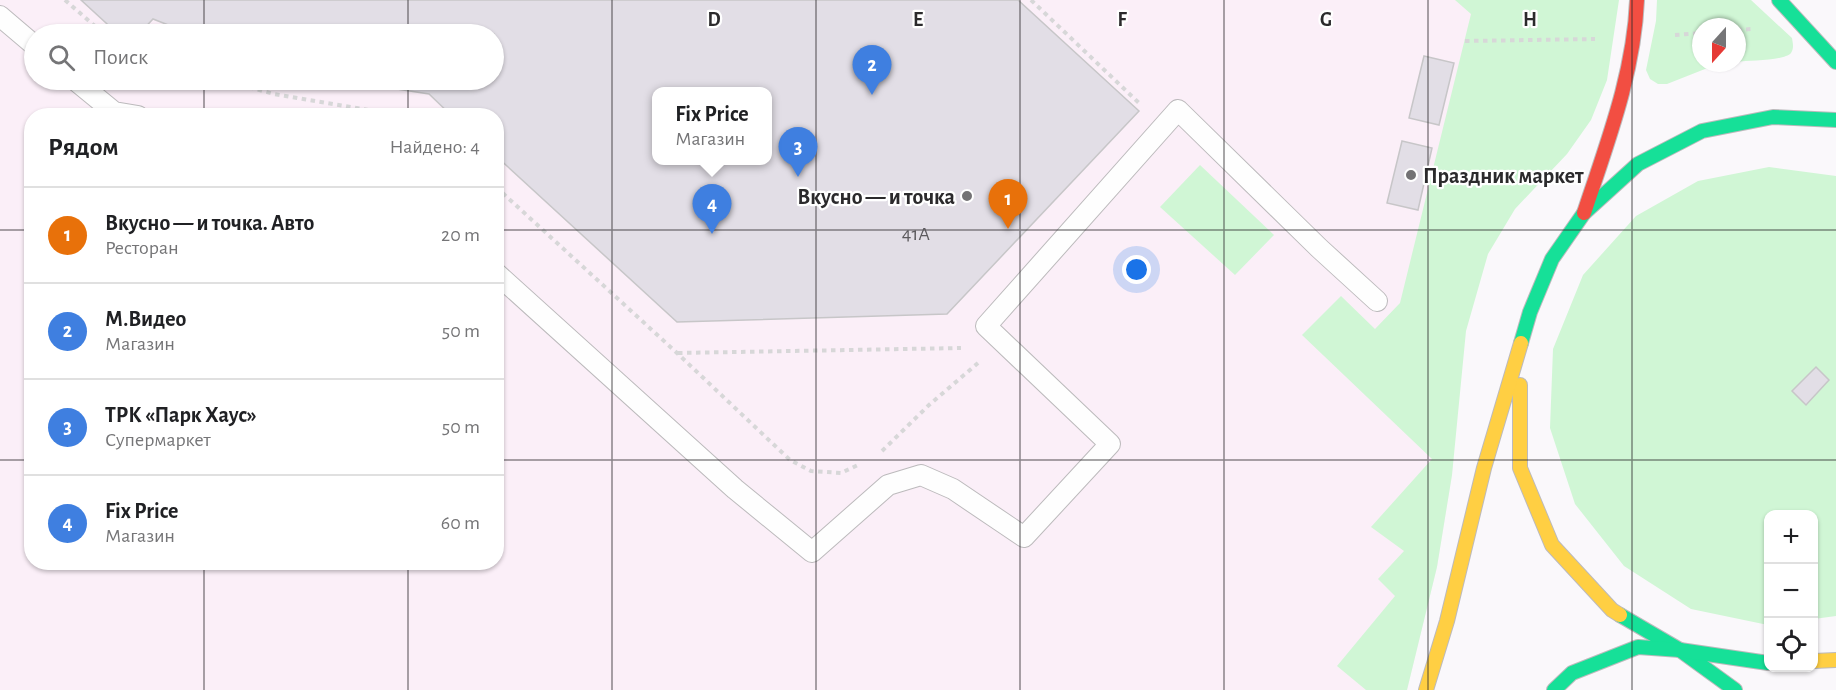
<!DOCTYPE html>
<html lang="ru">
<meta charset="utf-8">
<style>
:root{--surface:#fff;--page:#f6f6f6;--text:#202124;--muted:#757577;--line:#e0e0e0;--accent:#737274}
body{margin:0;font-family:"Alegreya Sans",sans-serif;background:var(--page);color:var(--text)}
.controls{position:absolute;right:18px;bottom:18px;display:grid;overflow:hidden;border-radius:12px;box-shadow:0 2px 4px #0004}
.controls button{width:54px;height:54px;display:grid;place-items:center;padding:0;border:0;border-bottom:2px solid var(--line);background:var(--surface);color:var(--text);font:30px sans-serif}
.compass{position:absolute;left:1692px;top:18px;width:54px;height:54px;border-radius:50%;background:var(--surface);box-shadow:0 2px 4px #0004;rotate:201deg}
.you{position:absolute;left:1137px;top:270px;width:21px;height:21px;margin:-15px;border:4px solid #fff;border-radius:50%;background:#1a73e8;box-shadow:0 0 0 9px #1a73e833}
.badge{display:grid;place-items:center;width:39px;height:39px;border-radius:50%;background:var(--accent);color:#fff;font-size:20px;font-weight:700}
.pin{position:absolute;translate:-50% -50px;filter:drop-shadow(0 2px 3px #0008)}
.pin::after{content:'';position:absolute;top:32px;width:21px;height:18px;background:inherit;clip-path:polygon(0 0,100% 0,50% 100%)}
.popup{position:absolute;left:652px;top:87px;width:120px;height:78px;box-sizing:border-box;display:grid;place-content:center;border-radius:12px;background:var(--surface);filter:drop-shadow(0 2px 4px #0005);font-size:20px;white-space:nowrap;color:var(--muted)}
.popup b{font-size:22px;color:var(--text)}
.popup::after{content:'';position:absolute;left:50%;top:100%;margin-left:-12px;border:12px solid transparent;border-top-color:var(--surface)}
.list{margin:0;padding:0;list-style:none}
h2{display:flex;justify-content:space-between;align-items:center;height:78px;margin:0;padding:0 24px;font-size:26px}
h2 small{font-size:20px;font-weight:400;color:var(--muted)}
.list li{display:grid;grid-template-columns:39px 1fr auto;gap:18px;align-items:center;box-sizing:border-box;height:96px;padding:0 24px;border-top:2px solid var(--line)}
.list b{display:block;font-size:22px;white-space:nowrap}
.list p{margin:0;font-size:20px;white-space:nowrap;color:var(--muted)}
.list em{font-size:20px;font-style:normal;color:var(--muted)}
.icon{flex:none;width:33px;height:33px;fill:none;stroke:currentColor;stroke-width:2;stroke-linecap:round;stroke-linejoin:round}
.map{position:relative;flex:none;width:1836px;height:690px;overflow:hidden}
.search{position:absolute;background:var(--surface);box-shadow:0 2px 4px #0004;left:24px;top:24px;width:480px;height:66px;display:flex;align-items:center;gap:15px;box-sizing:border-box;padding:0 21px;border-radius:33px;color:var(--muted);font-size:22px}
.panel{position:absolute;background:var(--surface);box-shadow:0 2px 4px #0004;left:24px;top:108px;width:480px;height:462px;border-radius:24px}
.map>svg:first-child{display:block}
</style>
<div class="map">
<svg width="1836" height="690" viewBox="0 0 1836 690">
<rect width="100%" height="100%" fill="#faf8fb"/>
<!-- commercial -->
<path fill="#fbeff8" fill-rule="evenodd" d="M0,0H1468L1477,9L1452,475L1437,567L1407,690H0ZM34,34H494V80H34ZM656,92H768V160H656ZM32,116H496V562H32Z"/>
<!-- green -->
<g fill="#d0f6d5">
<path d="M1455,0H1619L1607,80L1591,120L1567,154L1515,209L1488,254L1466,331L1452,475L1437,567L1407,690H1366L1337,666L1395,596L1378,579L1404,551L1371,527L1432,459L1302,335L1341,296L1375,329L1400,303L1471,14Z"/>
<path d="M1657,0H1751L1792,38C1793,44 1794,48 1791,53C1784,61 1749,60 1737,62V27H1701V63H1734L1705,69L1667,84H1658L1650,79L1646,70L1656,21Z"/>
<path d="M1200,165L1274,235L1235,275L1160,207Z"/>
<path d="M1769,167L1836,176V616L1814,619V514H1768V625L1691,609L1624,566L1575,504L1550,428L1553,349L1583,275L1636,216L1698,181Z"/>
</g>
<!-- building -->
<g fill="#e2dee6" stroke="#c7c6c8" stroke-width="1.5" fill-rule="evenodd">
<path d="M81,0H1018L1139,111L947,314L677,322L496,156V116H452L429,94L339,80H494V34H191L153,19L139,34H118ZM656,92H768V160H656Z"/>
<path d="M1424,56L1454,63L1439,125L1409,118Z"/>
<path d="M1402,141L1432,148L1418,210L1387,203Z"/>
<path d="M1816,367L1829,380L1806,405L1792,391Z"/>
</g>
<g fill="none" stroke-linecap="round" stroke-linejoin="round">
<!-- lane casing -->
<g stroke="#bcbabc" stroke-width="22">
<g id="lane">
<path d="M0,16L34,45"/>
<path d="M75,80L114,112L138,116"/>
<path d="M496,273L735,489L812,552L888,485L921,475L953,489L1024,537L1110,444L986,326L1178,110L1319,248L1377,301"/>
</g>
</g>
<!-- fast casing -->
<g stroke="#bcbabc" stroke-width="16">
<g id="fast">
<path d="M1779,0L1836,62"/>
<path d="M1521,343L1530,312L1552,259L1584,213L1638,164L1702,131L1773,117L1836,120"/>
<path d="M1620,615L1680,650L1735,690"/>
<path d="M1554,690L1572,673L1638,647L1680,650L1768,663"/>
</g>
</g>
<!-- slow casing -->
<g stroke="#bcbabc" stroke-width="16">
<g id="slow">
<path d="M1520,385V468L1552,545L1612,610L1620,615"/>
<path d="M1814,661L1836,660"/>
<path d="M1426,690L1447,621L1484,468L1521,343"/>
</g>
</g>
<!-- jam casing -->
<g stroke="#bcbabc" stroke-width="16">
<path id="jam" d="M1584,213C1607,143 1634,74 1637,0"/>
</g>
<!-- path -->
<g stroke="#d7d7d8" stroke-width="4" stroke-dasharray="4.5 4.5" stroke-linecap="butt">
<path d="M65,0L104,34"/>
<path d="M1031,0L1140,104"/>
<path d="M1737,30L1752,29"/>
<path d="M1675,35L1701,33"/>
<path d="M1465,41L1595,39"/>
<path d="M223,80L274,94L403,116"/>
<path d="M496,187L677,353L790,460L811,471L841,473L858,465"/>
<path d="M678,353L961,348"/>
<path d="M882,451L929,405L978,363"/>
</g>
<!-- lane -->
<use href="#lane" stroke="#fefefe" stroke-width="20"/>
<!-- fast -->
<use href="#fast" stroke="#16e098" stroke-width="14"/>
<!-- slow -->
<use href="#slow" stroke="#ffcf43" stroke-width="14"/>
<!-- jam -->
<use href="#jam" stroke="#f24e42" stroke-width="14"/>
</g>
<!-- grid -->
<path fill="none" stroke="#2b2a2c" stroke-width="1.5" stroke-opacity="0.55" d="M204,0V34M408,0V34M612,0V690M816,0V690M1020,0V690M1224,0V690M1428,0V690M1632,0V690M204,80V116M408,80V116M0,230H32M496,230H1836M0,460H32M496,460H1836M204,562V690M408,562V690"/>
<!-- markers -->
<g fill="#737274" stroke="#fff" stroke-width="2">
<circle cx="1411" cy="175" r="6"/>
<circle cx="967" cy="196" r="6"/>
</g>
<g text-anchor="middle" stroke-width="4.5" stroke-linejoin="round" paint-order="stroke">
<!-- number labels -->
<g font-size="20" fill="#5c5a5e">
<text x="916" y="240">41А</text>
</g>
<!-- poi labels -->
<g font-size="22" font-weight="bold" fill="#2b2a2c" stroke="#fff" text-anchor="start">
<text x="1423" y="183">Праздник маркет</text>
<text x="955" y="204" text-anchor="end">Вкусно — и точка</text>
</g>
</g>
<g font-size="20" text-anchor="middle" font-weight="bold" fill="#2b2a2c" stroke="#fff" stroke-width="4.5" stroke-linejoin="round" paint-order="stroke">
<text x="714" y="26">D</text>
<text x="918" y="26">E</text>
<text x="1122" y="26">F</text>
<text x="1326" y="26">G</text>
<text x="1530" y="26">H</text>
</g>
</svg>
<div class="controls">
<button>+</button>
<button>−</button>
<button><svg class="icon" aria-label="locate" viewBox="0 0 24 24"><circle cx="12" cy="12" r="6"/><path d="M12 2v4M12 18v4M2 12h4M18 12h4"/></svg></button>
</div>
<svg class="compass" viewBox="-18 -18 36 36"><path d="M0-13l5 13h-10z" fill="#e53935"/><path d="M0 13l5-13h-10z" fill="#757577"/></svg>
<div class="you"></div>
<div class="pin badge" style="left:1008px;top:229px;background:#e8710a">1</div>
<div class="pin badge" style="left:872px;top:95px;background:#3f7fe0">2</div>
<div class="pin badge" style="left:798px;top:177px;background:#3f7fe0">3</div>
<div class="pin badge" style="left:712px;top:234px;background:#3f7fe0">4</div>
<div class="popup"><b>Fix Price</b>Магазин</div>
<div class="search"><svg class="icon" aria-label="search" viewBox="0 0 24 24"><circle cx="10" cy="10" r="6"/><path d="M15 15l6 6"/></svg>Поиск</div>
<section class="panel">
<h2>Рядом<small>Найдено: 4</small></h2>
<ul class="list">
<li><span class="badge" style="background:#e8710a">1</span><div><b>Вкусно — и точка. Авто</b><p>Ресторан</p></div><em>20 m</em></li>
<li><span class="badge" style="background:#3f7fe0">2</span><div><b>М.Видео</b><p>Магазин</p></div><em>50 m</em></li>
<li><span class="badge" style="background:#3f7fe0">3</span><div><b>ТРК «Парк Хаус»</b><p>Супермаркет</p></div><em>50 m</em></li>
<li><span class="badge" style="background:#3f7fe0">4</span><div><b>Fix Price</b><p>Магазин</p></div><em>60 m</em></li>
</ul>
</section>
</div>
